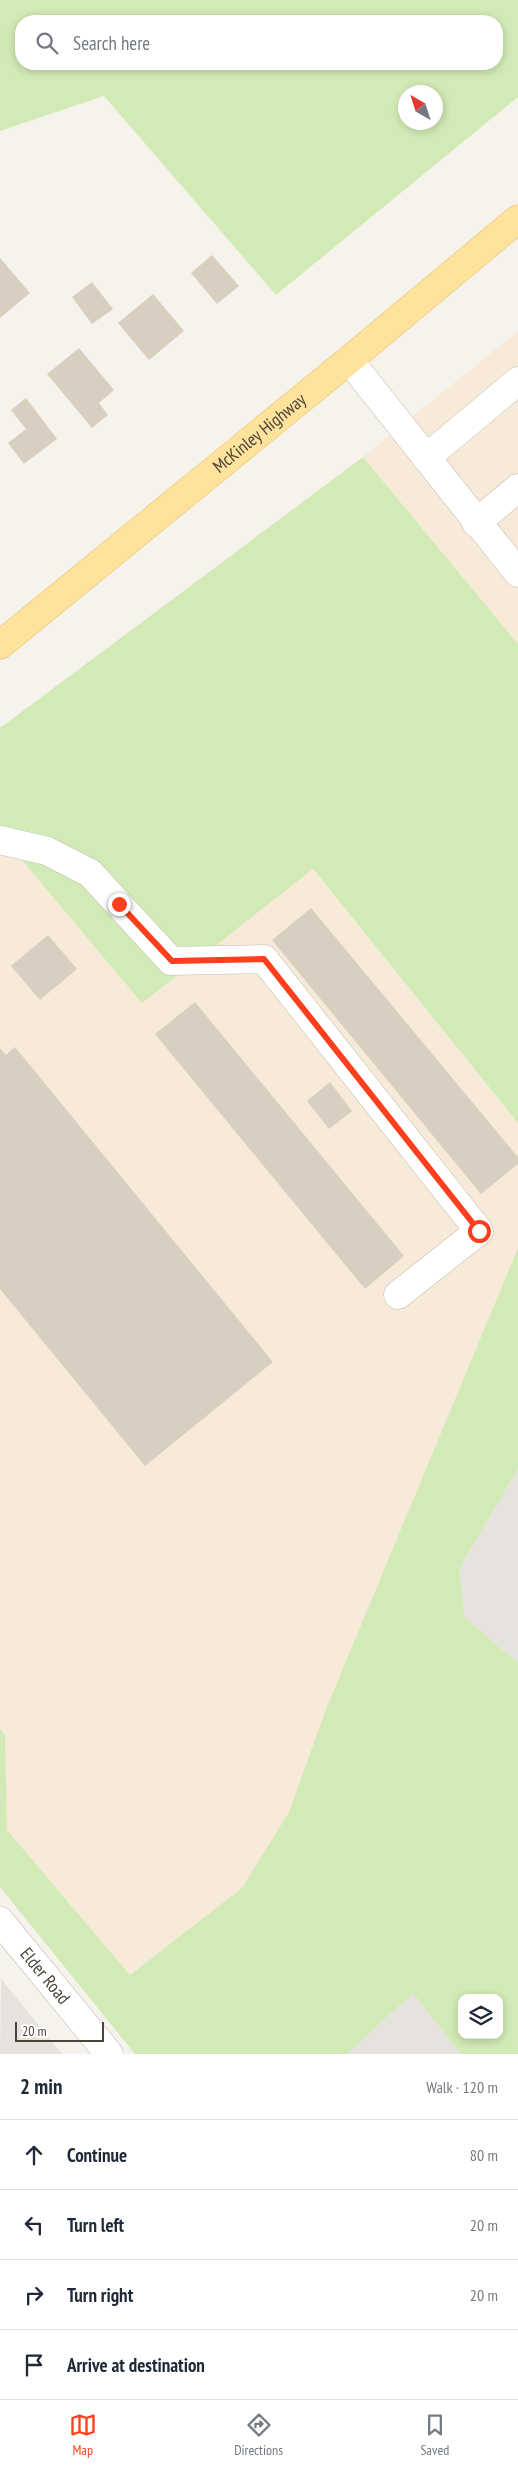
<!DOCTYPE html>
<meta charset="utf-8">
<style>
:root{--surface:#fff;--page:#f6f6f7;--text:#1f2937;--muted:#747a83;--line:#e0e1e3;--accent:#fc3f1d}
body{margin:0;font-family:"PT Sans Narrow",sans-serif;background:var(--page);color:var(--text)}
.controls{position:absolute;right:15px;bottom:15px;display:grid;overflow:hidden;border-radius:10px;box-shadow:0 2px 8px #0003}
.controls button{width:45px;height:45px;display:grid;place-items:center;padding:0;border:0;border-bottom:1px solid var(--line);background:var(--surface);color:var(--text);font:25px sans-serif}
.compass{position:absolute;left:398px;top:85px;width:45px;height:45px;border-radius:50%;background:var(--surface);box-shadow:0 2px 8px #0003;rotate:321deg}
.scale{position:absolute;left:15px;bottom:12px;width:89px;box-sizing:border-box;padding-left:5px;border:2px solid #4b4439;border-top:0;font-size:14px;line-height:18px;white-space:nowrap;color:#4b4439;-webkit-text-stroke:4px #fff;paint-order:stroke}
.stop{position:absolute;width:15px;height:15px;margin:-11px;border:4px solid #fc3f1d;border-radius:50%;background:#fff}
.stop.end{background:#fc3f1d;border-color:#fff;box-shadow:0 1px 5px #0008}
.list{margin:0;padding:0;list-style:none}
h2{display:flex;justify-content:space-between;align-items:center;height:65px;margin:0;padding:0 20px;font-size:21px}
h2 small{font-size:16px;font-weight:400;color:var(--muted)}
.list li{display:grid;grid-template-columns:32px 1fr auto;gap:15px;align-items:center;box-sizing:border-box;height:70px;padding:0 20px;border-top:1px solid var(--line)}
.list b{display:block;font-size:19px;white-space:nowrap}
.list em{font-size:16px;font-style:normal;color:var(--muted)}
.icon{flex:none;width:28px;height:28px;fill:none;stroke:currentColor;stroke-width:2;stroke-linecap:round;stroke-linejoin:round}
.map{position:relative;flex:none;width:518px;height:2054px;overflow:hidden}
.search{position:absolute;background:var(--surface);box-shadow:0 2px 8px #0003;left:15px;right:15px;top:15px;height:55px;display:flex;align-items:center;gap:12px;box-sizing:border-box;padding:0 18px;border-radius:20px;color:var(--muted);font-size:19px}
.sheet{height:345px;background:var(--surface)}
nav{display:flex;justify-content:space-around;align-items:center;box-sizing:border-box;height:70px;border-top:1px solid var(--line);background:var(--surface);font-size:14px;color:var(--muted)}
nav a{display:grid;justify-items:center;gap:2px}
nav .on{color:var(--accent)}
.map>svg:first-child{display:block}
</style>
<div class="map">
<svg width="518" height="2054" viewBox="0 0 518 2054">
<rect width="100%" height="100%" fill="#f6f3ec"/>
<!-- commercial -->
<g fill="#f7ead8">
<path d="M518,331V644L363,457Z"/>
<path d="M0,834L142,1002L312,869L518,1123V1248L326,1709L289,1812L242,1888L130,1975L7,1830L5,1735L0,1729Z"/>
</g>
<!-- industrial -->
<g fill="#e6e2dd">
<path d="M518,1469V1663L465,1618L459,1569Z"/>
<path d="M1,1979L62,2054H0Z"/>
<path d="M413,1993L461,2054H347Z"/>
</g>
<!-- green -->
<g fill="#d2eab5" fill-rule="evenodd">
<path d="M0,0H518V97L276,295L104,96L0,131ZM21,21H497V64H21ZM406,92H436V122H406Z"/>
<path d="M363,457L518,644V1123L313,869L142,1003L0,834V728Z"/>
<path d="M518,1248V1469L459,1569L465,1618L518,1663V2054H461L413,1993L347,2054H135L0,1887V1729L5,1735L7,1830L130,1975L242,1888L289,1812L326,1709ZM462,1998H499V2035H462Z"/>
</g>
<!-- building -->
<g fill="#d8cfc1">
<path d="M212,255L239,286L217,304L191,273Z"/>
<path d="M0,258L30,293L0,318Z"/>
<path d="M92,282L113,309L92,324L72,297Z"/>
<path d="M153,294L184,331L149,360L118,323Z"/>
<path d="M79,348L114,390L99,403L108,415L92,428L47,374Z"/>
<path d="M26,398L57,439L24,464L8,443L26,429L11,410Z"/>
<path d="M311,908L518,1157V1164L481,1194L272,940Z"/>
<path d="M48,935L77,969L40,1000L11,966Z"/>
<path d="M195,1002L404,1256L365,1289L155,1034Z"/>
<path d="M15,1047L273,1362L145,1466L0,1289V1048L6,1055Z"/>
<path d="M330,1082L352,1111L329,1129L307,1101Z"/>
</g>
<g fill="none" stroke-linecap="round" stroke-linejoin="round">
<!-- minor casing -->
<g stroke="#c2bbae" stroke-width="29">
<g id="minor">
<path d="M349,360L518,573"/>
<path d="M426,458L518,381"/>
<path d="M476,523L518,488"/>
<path d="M0,840L47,851L90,873L171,961L264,959L479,1231L398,1295"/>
<path id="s1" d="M0,1921L109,2054"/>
</g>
</g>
<!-- major casing -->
<g stroke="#e6c16a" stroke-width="29">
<g id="major">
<path id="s2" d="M0,645L349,360L518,219"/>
</g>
</g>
<!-- minor -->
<use href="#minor" stroke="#fff" stroke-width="28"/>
<!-- major -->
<use href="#major" stroke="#ffe39c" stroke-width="28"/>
</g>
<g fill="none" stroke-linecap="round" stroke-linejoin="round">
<!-- route -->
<path stroke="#fc3f1d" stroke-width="6" d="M119,904L172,961L264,959L479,1231"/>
</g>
<g text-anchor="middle" stroke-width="4" stroke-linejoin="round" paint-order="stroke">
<!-- street labels -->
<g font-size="18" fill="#4b4439" stroke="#fff">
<text dy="6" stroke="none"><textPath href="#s2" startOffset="335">McKinley Highway</textPath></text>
<text dy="6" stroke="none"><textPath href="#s1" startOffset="71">Elder Road</textPath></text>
</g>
</g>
</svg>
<div class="controls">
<button><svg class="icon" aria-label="layers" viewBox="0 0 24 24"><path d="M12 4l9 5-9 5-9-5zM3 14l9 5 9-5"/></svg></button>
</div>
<svg class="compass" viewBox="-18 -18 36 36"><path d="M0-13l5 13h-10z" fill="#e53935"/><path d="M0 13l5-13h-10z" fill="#747a83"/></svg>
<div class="scale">20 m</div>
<div class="stop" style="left:479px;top:1231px"></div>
<div class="stop end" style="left:119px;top:904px"></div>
<div class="search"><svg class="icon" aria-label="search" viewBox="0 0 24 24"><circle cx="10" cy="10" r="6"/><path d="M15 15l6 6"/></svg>Search here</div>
</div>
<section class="sheet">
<h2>2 min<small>Walk · 120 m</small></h2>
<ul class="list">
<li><svg class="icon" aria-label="ahead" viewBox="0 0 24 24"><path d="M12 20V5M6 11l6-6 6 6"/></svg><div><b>Continue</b></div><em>80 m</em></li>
<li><svg class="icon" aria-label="left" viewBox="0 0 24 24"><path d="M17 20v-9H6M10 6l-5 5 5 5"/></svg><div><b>Turn left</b></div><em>20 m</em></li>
<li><svg class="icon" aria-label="right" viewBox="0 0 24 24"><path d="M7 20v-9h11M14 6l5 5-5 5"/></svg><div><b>Turn right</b></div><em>20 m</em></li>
<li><svg class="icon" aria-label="arrive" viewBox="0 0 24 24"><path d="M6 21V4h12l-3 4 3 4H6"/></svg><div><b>Arrive at destination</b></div></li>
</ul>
</section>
<nav>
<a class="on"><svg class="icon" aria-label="map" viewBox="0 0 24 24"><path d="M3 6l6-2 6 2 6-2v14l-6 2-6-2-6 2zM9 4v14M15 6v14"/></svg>Map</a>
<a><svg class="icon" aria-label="directions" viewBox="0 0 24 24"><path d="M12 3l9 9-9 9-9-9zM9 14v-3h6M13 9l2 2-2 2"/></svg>Directions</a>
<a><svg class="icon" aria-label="saved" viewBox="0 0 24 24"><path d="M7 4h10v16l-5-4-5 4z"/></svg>Saved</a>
</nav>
